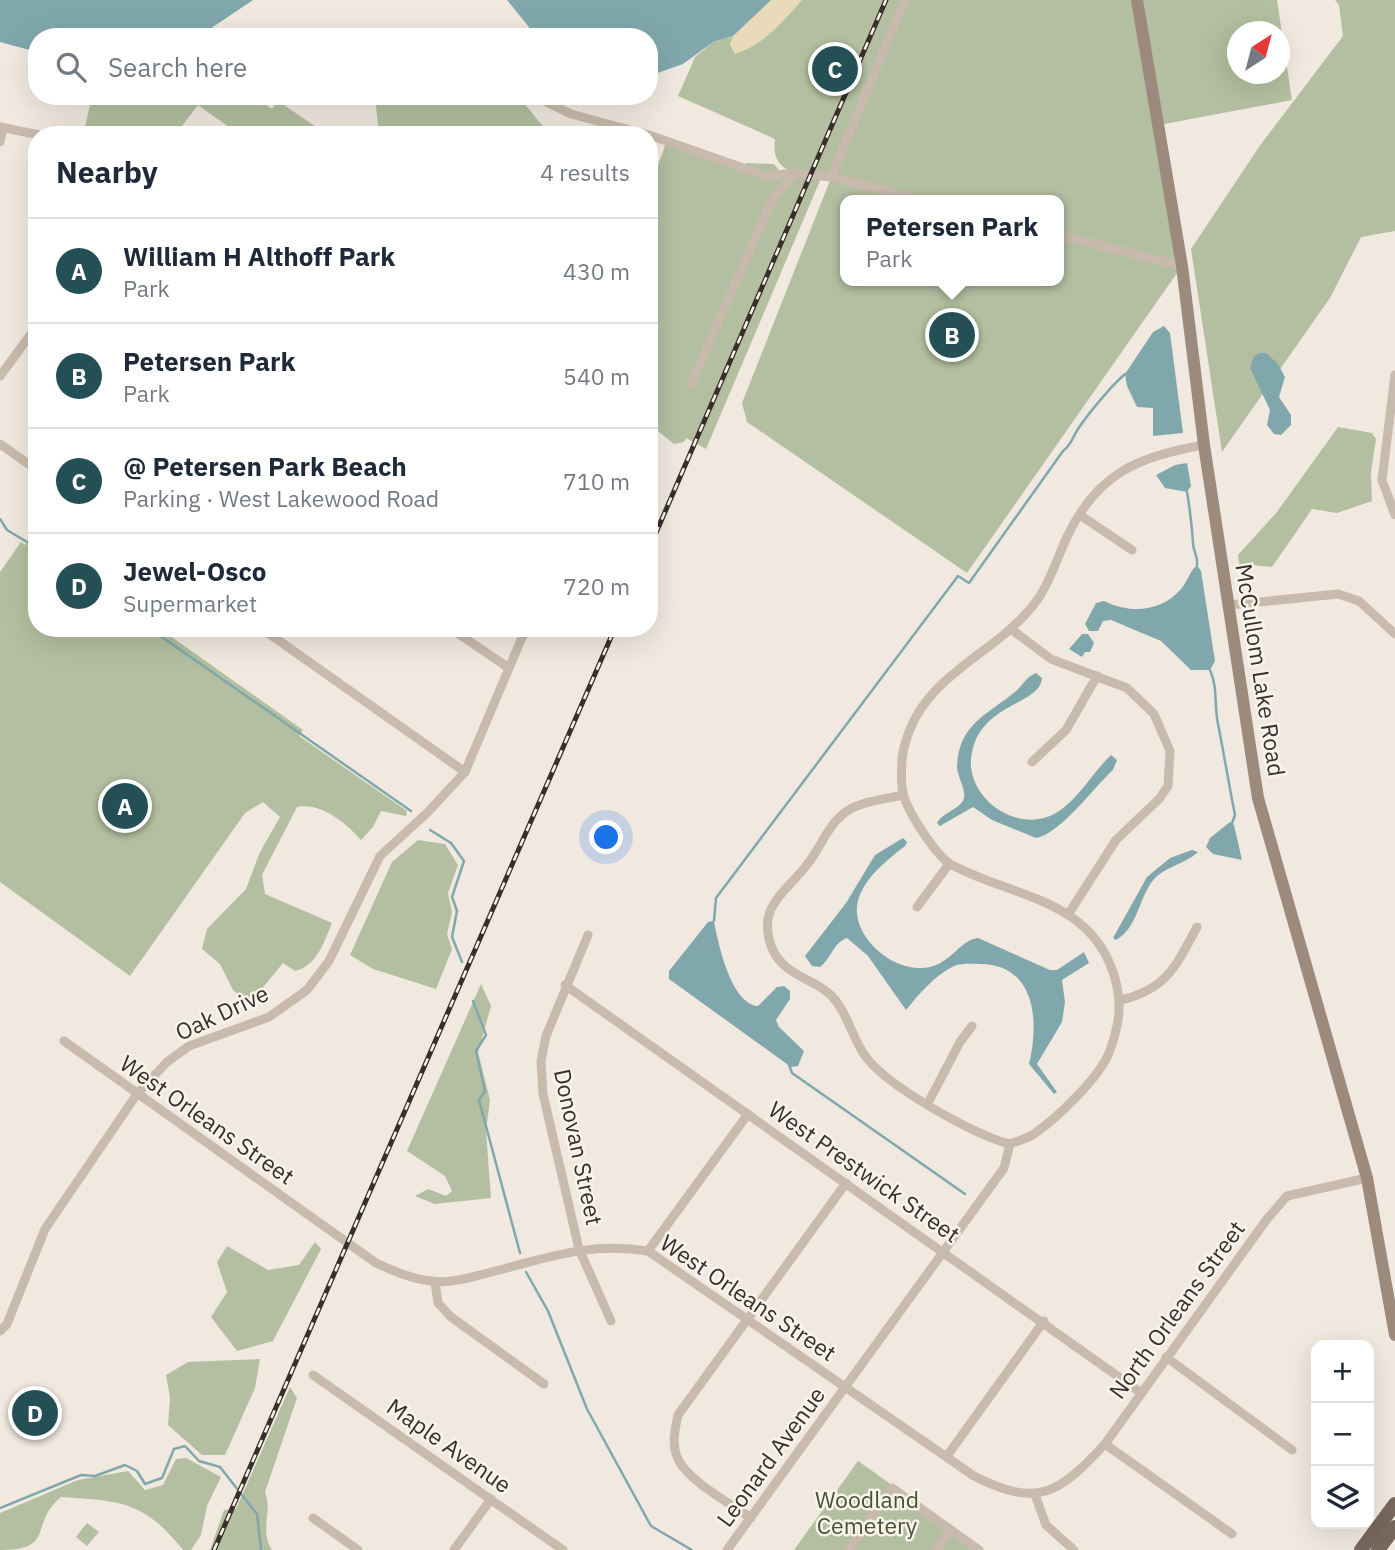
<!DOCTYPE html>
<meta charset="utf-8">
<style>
:root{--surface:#fff;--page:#f2f2f3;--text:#1f2937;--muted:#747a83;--line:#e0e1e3;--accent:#234f55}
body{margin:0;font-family:"IBM Plex Sans",sans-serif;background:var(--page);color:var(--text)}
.controls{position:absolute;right:21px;bottom:21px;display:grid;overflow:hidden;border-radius:14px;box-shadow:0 7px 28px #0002}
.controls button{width:63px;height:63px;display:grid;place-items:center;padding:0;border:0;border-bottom:2px solid var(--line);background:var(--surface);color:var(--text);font:35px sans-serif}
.compass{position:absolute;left:1227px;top:21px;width:63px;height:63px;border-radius:50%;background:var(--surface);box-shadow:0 7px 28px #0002;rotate:36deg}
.you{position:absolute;left:607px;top:838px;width:24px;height:24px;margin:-18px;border:5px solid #fff;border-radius:50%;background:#1a73e8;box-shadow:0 0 0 10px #1a73e833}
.badge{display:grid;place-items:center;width:46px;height:46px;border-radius:50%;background:var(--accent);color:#fff;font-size:23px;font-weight:700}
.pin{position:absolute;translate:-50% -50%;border:4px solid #fff;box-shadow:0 2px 7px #0006}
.popup{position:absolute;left:840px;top:195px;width:224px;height:91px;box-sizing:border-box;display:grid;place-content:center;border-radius:14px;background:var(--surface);filter:drop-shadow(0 2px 5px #0005);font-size:23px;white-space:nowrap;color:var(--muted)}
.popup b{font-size:26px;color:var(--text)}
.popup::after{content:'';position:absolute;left:50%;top:100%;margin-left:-14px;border:14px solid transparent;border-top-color:var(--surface)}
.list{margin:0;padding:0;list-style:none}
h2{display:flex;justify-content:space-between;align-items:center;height:91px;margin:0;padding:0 28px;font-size:30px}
h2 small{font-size:23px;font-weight:400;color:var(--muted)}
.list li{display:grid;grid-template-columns:46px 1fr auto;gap:21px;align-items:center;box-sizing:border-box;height:105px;padding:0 28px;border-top:2px solid var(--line)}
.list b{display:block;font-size:26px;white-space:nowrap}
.list p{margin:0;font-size:23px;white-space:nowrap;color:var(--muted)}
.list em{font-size:23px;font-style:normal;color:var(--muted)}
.icon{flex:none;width:38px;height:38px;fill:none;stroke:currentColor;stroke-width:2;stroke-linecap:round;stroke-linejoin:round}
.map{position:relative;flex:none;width:1395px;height:1550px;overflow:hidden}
.search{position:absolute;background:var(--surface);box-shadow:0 7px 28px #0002;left:28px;top:28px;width:630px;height:77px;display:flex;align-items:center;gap:18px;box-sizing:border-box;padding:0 24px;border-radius:28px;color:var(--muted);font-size:26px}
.panel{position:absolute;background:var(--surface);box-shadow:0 7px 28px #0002;left:28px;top:126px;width:630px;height:511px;border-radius:28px}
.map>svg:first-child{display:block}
</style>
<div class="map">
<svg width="1395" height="1550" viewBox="0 0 1395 1550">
<rect width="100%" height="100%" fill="#f1e9df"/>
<!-- green -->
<g fill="#b3bfa0" fill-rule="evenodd">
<path d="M771,0H1277L1292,100L1159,125L1182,266L967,573L747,422L742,403L831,178L822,176L706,449L686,438L684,442L674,444L649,424V191L667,140L743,168L746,163L774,164L782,174L793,172C777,166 773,156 775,139L678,96L695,57L713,42L733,36ZM1238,32H1280V74H1238ZM845,200H1059V281H845Z"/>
<path d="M1335,0H1395V231L1361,237L1330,298L1222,452L1191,249L1261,144L1343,36L1339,5Z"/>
<path d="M92,96H254L272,109L278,101L328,135H240L198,105L175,135H83Z"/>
<path d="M375,96H395L399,104L408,96H512L524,103L550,135H379Z"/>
<path d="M1338,427L1372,433L1376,439L1371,472L1372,501L1337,513L1312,509L1272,567L1250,565L1240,570L1238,555L1277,512Z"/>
<path d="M30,538L37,543V628H159L303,730L299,736L407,811L406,816L381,811L373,827L361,840C346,823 321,802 297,807L262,875L265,894L332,923C324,942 317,966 295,971L283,963L255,997L245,999L233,990L220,964L202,949L207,929L246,889L260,852L280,817L263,802L245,813L130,976L0,882V572L21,542L25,545Z"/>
<path d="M418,840L445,844L458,865L448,893L452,912L447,934L452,949L436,989L373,969L350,955L392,862Z"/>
<path d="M481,984L491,1006L478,1052L490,1100L486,1131L491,1198L435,1204L415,1196L428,1189L446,1196L452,1191L445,1176L407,1151Z"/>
<path d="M315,1242L321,1249L273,1341L237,1351L211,1317L227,1292L217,1262L227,1246L268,1270L299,1265Z"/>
<path d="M260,1359L255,1388L225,1455H202L168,1425L170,1397L166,1375L188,1362Z"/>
<path d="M290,1387L297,1398L265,1492C273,1512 259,1530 272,1550H210L224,1510L236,1509Z"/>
<path d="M186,1458L221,1477L207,1506L201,1535L191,1550H183C144,1501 121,1501 61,1497C28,1524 57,1550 0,1550V1513L78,1480L128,1471L145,1490L163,1485L176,1459Z"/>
<path d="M858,1461L984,1550H794Z"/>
<path d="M87,1523L99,1532L87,1546L76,1537Z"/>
</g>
<!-- sand -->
<path fill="#e9dbb9" d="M771,0H802C784,21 762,46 735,54L730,45L733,36Z"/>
<!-- water -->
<g fill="#80a8ac">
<path d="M0,0H253L198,37H37V52L0,42Z"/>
<path d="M507,0H771L733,36L713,42L683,64L649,76V37H537Z"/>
<path d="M1164,326L1170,333L1183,433L1153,436V408L1137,407L1127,386L1125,374L1153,332Z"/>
<path d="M1260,353H1266L1278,364L1285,377L1279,397L1291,415V425L1281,435L1274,434L1267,425L1270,410L1250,368L1254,356Z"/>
<path d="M1187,463L1191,486L1187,492L1165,488L1156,475L1175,465Z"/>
<path d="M1197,565L1201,571L1215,661L1210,670H1191L1161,641L1111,620L1103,621L1098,631H1089L1085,624L1096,603L1104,601C1130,614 1161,612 1181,589C1188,581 1189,572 1197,565Z"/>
<path d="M1082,634H1088L1094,643L1090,652H1085L1082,657L1069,649Z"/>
<path d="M1036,673L1042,678C1040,705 982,703 972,752C962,796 1017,836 1056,813C1079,799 1092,773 1111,755L1117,760L1113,770C1094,787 1060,834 1036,838L992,820L973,807L940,826L937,823C942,813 962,808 964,798C966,789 957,776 957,766C959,723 989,714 1016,691C1024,684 1026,677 1036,673Z"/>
<path d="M1230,822L1234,825L1242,860L1213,854L1206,847L1210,838Z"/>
<path d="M903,838L907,842L905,846C870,873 835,905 874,947C885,958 900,967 917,968C949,970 958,940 978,938L1050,970H1057L1084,952L1089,963L1062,980L1065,1002L1062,1022L1037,1064L1057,1092L1054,1094L1029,1064C1039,1024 1037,965 981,964C973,964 962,963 954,966C934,976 920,993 906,1010L868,956L847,938C833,943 831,959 820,967L812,966L805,956L846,903L875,855Z"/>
<path d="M1192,850L1198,852C1184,865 1162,867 1151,883C1138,902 1137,928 1116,940L1113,938L1147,877L1170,858Z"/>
<path d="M714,921C718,943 731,1004 758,1006L777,987L784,986L790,991V999L776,1020L779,1027L804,1051L798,1066L791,1067L669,979V971L708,922Z"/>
</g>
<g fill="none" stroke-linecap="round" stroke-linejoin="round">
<!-- stream -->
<g stroke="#80a8ac" stroke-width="2.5">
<path d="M1187,492C1190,510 1192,526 1193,543C1193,551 1198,555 1197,565"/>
<path d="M0,519L7,530L37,548"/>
<path d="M149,628L411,811"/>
<path d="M1210,670C1218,687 1214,706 1218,724C1224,754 1229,785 1235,815L1232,823"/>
<path d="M430,830L451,843L464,861L452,897L457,911L452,937L462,962"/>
<path d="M714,921L716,898L958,576L969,583L1063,451C1072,444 1072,438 1078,429C1088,414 1111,386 1125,374"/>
<path d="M473,1001L486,1035L476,1051L485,1091L479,1100L520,1253"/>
<path d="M789,1065L792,1073L965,1194"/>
<path d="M526,1272L548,1311L587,1409L651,1526L692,1550"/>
<path d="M0,1508L81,1475L95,1476L125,1465L137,1471L145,1484L162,1478L174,1449L185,1446L199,1461L220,1467L257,1514L261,1550"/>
</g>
<!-- street -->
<g stroke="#c8baac" stroke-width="9">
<path d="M534,96L571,114L648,135"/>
<path d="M264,97L265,96"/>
<path d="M0,127L39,135"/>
<path d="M649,135L766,176L795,173L831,177L922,200"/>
<path d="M0,142L3,128"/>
<path d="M831,177L905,0"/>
<path d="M1059,235L1182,266"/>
<path d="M1395,375L1382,480L1395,515"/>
<path d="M0,376L37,326"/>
<path d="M691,384L773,198L795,173"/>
<path d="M0,444L37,470"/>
<path d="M1080,515L1132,550"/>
<path d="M1229,605L1338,594L1359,601L1395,634"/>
<path d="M261,628L465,772"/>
<path d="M450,628L509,668"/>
<path d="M1012,630L1051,659L1127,688L1154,714L1170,751L1168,786L1159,799L1116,840L1069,913"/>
<path d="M1032,762L1066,730L1097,676"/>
<path d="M903,795C886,799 862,801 847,811C827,825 821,848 806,866C785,893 756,907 772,948C784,978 819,978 836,1001C849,1018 853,1040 866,1057C886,1085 975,1136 1010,1144"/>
<path d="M917,907L949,864"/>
<path d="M588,935L546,1036L541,1061L543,1094L579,1249L611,1321"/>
<path d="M565,985L1140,1392"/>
<path d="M1121,1000C1167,989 1176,966 1197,927"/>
<path d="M64,1041L376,1263C394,1271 411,1279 432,1281C452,1284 476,1276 495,1271C550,1257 590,1242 648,1251L974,1476C1039,1509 1059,1493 1105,1444L1267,1219L1287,1196L1367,1178"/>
<path d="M928,1103L960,1042L972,1026"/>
<path d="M1010,1144C1017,1141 1027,1139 1034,1134C1057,1118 1098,1079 1109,1053C1120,1023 1123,1002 1113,972C1088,898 1012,897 952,865C936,856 910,815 904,797C900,784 901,756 905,744C924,672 998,655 1038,599C1051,580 1057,558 1067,537C1097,473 1139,456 1204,445"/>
<path d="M648,1251L748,1114"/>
<path d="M435,1282L438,1303L451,1317L544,1384"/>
<path d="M0,1331L7,1324L45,1229L137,1094L167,1062L189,1046L269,1017L307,990L329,961L380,856L428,812L465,772L526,628"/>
<path d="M1166,1357L1292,1450"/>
<path d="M313,1375L563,1550"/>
<path d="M1105,1444L1232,1534"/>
<path d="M947,1456L1044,1321"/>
<path d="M1035,1495L1046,1525L1074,1550"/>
<path d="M313,1518L358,1550"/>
<path d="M751,1518C731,1504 687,1480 678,1459C671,1444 675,1430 678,1415L846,1183"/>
<path d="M454,1550L491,1499"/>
<path d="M727,1550L1004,1168L1010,1144"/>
<path d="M848,1550L892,1488L979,1550"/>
<path d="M936,1550L951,1530"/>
</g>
<!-- secondary -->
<path stroke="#9c8a7d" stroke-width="12" d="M1137,0L1182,266L1204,445L1258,798L1367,1178L1395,1335"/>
<!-- primary -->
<g stroke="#77675d" stroke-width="14">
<path d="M1361,1550L1395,1504"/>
<path d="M1378,1550L1395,1527"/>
</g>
<!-- rail casing -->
<g stroke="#372f2a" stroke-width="5">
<g id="rail">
<path d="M649,549L886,0"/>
<path d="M214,1550L615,628"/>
</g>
</g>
<!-- rail -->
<use href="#rail" stroke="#f9f3eb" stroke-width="2.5" stroke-dasharray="8" stroke-linecap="butt"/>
</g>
<g text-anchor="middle" stroke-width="5" stroke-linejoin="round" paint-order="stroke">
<!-- street labels -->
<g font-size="23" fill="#372f2a" stroke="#f9f3eb">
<text transform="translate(1260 670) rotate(81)" y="8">McCullom Lake Road</text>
<text transform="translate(222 1013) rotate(-25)" y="8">Oak Drive</text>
<text transform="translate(207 1120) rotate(35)" y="8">West Orleans Street</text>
<text transform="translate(578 1147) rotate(78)" y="8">Donovan Street</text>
<text transform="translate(864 1172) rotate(35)" y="8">West Prestwick Street</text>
<text transform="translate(748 1298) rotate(34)" y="8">West Orleans Street</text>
<text transform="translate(1177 1310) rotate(-54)" y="8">North Orleans Street</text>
<text transform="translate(449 1446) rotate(35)" y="8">Maple Avenue</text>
<text transform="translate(771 1457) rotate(-54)" y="8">Leonard Avenue</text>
</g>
<!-- park labels -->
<g font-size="23" fill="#455330" stroke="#f9f3eb">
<text x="867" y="1508">Woodland<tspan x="867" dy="26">Cemetery</tspan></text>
</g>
</g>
</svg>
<div class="controls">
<button>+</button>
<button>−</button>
<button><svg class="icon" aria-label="layers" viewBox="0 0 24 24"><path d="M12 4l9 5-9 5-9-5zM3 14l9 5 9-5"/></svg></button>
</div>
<svg class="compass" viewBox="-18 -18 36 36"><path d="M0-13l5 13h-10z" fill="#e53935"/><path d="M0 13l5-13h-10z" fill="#747a83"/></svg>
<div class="you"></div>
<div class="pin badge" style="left:125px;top:806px">A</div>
<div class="pin badge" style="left:952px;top:335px">B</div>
<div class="popup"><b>Petersen Park</b>Park</div>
<div class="pin badge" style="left:835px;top:69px">C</div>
<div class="pin badge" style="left:35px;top:1413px">D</div>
<div class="search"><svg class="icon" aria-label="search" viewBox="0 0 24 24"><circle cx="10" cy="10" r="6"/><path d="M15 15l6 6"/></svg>Search here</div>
<section class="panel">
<h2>Nearby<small>4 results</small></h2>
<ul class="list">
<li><span class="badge">A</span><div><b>William H Althoff Park</b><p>Park</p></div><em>430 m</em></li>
<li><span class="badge">B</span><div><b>Petersen Park</b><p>Park</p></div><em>540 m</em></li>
<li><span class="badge">C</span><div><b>@ Petersen Park Beach</b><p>Parking · West Lakewood Road</p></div><em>710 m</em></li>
<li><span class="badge">D</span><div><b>Jewel-Osco</b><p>Supermarket</p></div><em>720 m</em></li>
</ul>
</section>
</div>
